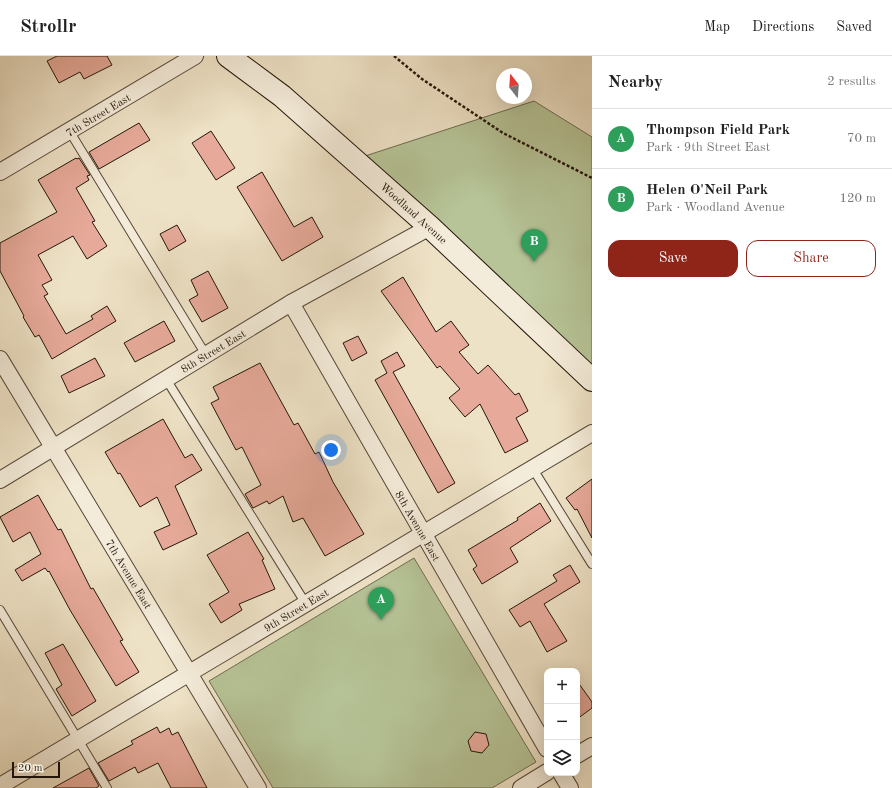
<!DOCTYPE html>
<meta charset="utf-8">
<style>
:root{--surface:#fff;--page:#f2f2f2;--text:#222;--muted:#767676;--line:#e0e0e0;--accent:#8f2418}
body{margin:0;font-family:"Old Standard TT",serif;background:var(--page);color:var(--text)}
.controls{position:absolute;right:12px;bottom:12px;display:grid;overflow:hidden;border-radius:8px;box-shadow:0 4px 16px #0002}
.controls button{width:36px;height:36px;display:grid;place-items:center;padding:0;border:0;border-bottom:1px solid var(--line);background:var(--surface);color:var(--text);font:20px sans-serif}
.compass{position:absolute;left:496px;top:12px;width:36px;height:36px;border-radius:50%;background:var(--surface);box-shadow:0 4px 16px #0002;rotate:343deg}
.scale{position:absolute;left:12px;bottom:10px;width:48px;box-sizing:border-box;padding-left:4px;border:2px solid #24150a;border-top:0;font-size:11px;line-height:14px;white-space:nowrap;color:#24150a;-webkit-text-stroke:3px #f4ecda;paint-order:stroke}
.you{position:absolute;left:331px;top:394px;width:14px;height:14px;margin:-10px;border:3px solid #fff;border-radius:50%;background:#1a73e8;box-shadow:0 0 0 6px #1a73e833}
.badge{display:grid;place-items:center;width:26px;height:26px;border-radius:50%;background:var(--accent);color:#fff;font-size:13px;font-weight:700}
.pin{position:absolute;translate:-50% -33px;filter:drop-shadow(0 1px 2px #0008)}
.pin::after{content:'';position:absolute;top:21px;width:14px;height:12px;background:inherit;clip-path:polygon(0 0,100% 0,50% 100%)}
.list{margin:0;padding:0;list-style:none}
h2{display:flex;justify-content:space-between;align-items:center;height:52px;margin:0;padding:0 16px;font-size:17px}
h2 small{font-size:13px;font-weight:400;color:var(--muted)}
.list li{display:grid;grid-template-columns:26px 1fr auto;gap:12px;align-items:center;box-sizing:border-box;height:60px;padding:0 16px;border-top:1px solid var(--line)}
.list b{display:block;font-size:15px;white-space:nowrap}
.list p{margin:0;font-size:13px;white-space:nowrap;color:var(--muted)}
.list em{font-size:13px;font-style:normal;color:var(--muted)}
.actions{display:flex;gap:8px;padding:12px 16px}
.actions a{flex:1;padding:9px 0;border:1px solid var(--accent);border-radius:12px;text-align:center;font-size:14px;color:var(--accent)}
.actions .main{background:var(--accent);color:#fff}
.icon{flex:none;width:22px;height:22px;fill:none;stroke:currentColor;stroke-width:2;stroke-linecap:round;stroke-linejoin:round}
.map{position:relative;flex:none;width:592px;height:732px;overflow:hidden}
header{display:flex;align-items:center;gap:24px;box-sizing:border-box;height:56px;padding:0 20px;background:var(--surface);border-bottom:1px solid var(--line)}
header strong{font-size:19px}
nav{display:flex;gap:22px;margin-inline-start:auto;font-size:14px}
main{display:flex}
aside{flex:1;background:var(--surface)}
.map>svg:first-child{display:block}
</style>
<header>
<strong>Strollr</strong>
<nav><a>Map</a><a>Directions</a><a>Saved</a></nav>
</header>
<main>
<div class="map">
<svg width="592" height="732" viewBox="0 0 592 732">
<rect width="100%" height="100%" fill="#eee2c6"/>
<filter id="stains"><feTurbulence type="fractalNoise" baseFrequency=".005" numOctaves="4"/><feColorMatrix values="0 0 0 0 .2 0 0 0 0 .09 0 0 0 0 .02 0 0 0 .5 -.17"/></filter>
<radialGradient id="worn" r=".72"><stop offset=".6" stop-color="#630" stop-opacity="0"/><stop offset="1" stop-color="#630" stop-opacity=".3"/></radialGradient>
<!-- green -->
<g fill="#b6c497" stroke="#6d6c50">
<path d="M534,45L592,81V310L362,101Z"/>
<path d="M414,502L536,706L492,732H273L209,625Z"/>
</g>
<!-- building -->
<g fill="#e7aa9a" stroke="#24150a">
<path d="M57,0H107L112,9L84,23L80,16L59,27L47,5Z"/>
<path d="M139,67L150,84L99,113L89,96Z"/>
<path d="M211,75L235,112L216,124L192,87Z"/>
<path d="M76,102L77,103L79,102L90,119L87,120L89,124L76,132L95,165L92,166L107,190L87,203L73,180L38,199L52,224L42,229L48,238L44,240L66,278L93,263L91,260L107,250L116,265L52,303L39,279L35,281L23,261L24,260L0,215V187L57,156L38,124Z"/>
<path d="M262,116L294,171L312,161L323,181L282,205L237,131Z"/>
<path d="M177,169L186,185L169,195L160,178Z"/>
<path d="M208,215L228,252L202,266L189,244L198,239L191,224Z"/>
<path d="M403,221L436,276L451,265L469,289L459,296L478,318L488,309L515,339L519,337L528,355L516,362L528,385L505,397L480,348L465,361L449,342L460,333L440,310L437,312L381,235Z"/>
<path d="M164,265L175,285L135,306L124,287Z"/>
<path d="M358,280L367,297L352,305L343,287Z"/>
<path d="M397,296L405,310L393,316L455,427L438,437L375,324L387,317L381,305Z"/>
<path d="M95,302L105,320L69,337L61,320Z"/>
<path d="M260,307L294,369L298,367L315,398L319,396L333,426L364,478L325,500L303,462L293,466L283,440L269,448L267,445L253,452L245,438L261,429L242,391L236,394L211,347L219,343L213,331Z"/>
<path d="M163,363L185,402L192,398L202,414L175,430L197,478L163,494L154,476L170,469L157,441L140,451L120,417L118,418L105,396Z"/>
<path d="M592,423V482L577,453L575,454L566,442Z"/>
<path d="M38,439L58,474L61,473L91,533L93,532L123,584L120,585L139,616L116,630L70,554L49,515L48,516L45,512L22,525L15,514L41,498L30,476L13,486L0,461Z"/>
<path d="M540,447L551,465L510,492L518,506L482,528L473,513L477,510L468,494L518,464L517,462Z"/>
<path d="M248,476L264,503L262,504L275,533L239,548L242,554L221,567L209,548L229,536L207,499Z"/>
<path d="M570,509L580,526L544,548L567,585L547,596L530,565L520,571L509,554L557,525L553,519Z"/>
<path d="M63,588L96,645L72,660L56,633L62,629L45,597Z"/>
<path d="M577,625L592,646V652L577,663Z"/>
<path d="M157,671L160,677L169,672L172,679L178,676L207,732H171L158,707L138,717L135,711L109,725L98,707L133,688L131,685Z"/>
<path d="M475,676L486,678L489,689L482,697L471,695L468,685Z"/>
<path d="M89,712L99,730L96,732H53Z"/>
</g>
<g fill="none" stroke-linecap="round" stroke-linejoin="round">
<!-- lane casing -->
<g stroke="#564839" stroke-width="10">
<g id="lane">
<path d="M70,76L206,299"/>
<path d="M166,323L306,548"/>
<path d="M533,413L592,508"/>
<path d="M0,554L107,732"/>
</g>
</g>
<!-- street casing -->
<g stroke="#564839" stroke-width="18">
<g id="street">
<path d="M0,116L195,0"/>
<path d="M291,247L547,693"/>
<path d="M0,303L258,732"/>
<path d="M0,424L291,247L430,171"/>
<path d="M577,699L592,690"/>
<path d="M561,717L570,732"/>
<path d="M0,730L592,377"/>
<path d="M521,732L547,716"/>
</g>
</g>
<!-- secondary casing -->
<g stroke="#24150a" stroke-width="24">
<path id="secondary" d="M228,0L282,40L430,171L592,324"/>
</g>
<!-- path -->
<path stroke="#24150a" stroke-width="2.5" stroke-dasharray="3 2" stroke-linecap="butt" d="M394,0L422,23L503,77L592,122"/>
<!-- lane -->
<use href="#lane" stroke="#f4ecda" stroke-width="8"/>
<!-- street -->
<use href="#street" stroke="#f4ecda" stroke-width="16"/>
<!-- secondary -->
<use href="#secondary" stroke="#f4ecda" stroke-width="22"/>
</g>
<g text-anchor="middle" stroke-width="3" stroke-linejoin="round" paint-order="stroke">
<!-- street labels -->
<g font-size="11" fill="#24150a" stroke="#f4ecda">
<text transform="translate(98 59) rotate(-31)" y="4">7th Street East</text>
<text transform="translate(414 157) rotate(42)" y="4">Woodland Avenue</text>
<text transform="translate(213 295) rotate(-31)" y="4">8th Street East</text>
<text transform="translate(418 470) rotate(60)" y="4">8th Avenue East</text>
<text transform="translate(129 518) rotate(59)" y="4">7th Avenue East</text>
<text transform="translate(296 554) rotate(-31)" y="4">9th Street East</text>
</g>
</g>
<rect width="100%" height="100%" filter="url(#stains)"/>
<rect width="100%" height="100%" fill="url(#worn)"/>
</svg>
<div class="controls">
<button>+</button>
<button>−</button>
<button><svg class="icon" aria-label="layers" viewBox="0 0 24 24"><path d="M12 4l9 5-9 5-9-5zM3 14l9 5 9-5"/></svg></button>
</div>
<svg class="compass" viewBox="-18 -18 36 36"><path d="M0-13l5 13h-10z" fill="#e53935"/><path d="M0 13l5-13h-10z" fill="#767676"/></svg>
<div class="scale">20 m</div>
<div class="you"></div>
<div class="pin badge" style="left:381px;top:564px;background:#2e9e5b">A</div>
<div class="pin badge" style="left:534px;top:206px;background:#2e9e5b">B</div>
</div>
<aside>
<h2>Nearby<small>2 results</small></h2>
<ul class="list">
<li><span class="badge" style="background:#2e9e5b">A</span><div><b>Thompson Field Park</b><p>Park · 9th Street East</p></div><em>70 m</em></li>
<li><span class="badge" style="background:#2e9e5b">B</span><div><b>Helen O'Neil Park</b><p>Park · Woodland Avenue</p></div><em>120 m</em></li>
</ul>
<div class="actions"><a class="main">Save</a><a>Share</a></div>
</aside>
</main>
